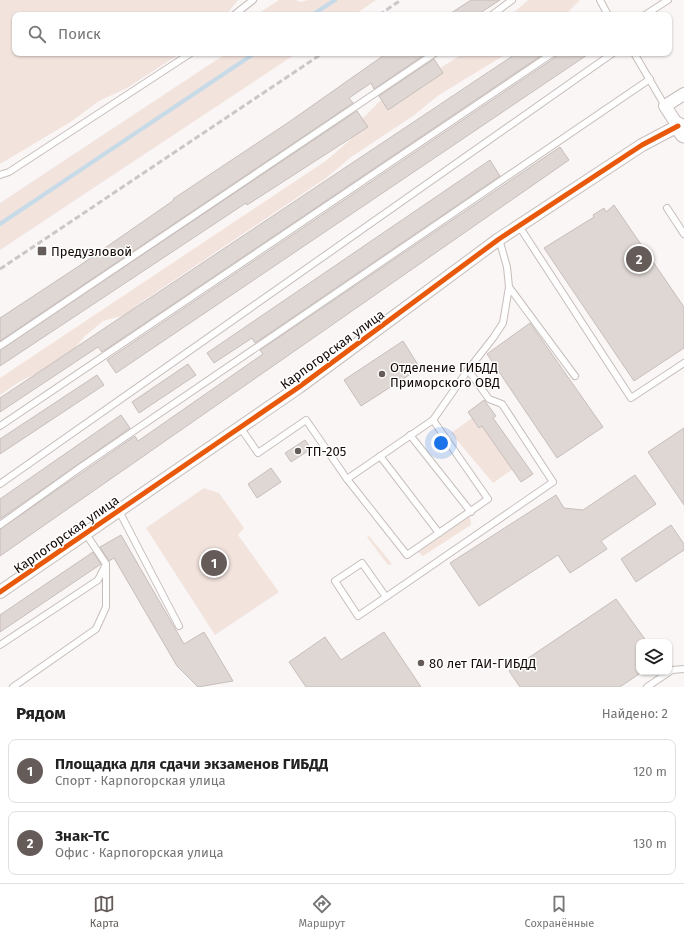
<!DOCTYPE html>
<html lang="ru">
<meta charset="utf-8">
<style>
:root{--surface:#fff;--page:#f2f2f2;--text:#222;--muted:#767676;--line:#e0e0e0;--accent:#655c59}
body{margin:0;font-family:"Fira Sans",sans-serif;background:var(--page);color:var(--text)}
.controls{position:absolute;right:12px;bottom:12px;display:grid;overflow:hidden;border-radius:8px;box-shadow:0 1px 3px #0004}
.controls button{width:36px;height:36px;display:grid;place-items:center;padding:0;border:0;border-bottom:1px solid var(--line);background:var(--surface);color:var(--text);font:20px sans-serif}
.you{position:absolute;left:441px;top:443px;width:14px;height:14px;margin:-10px;border:3px solid #fff;border-radius:50%;background:#1a73e8;box-shadow:0 0 0 6px #1a73e833}
.badge{display:grid;place-items:center;width:26px;height:26px;border-radius:50%;background:var(--accent);color:#fff;font-size:13px;font-weight:700}
.pin{position:absolute;translate:-50% -50%;border:2px solid #fff;box-shadow:0 1px 4px #0006}
.list{margin:0;padding:0;list-style:none}
h2{display:flex;justify-content:space-between;align-items:center;height:52px;margin:0;padding:0 16px;font-size:17px}
h2 small{font-size:13px;font-weight:400;color:var(--muted)}
.list li{display:grid;grid-template-columns:26px 1fr auto;gap:12px;align-items:center;box-sizing:border-box;height:64px;margin:0 8px 8px;padding:0 8px;border:1px solid var(--line);border-radius:8px}
.list b{display:block;font-size:15px;white-space:nowrap}
.list p{margin:0;font-size:13px;white-space:nowrap;color:var(--muted)}
.list em{font-size:13px;font-style:normal;color:var(--muted)}
.icon{flex:none;width:22px;height:22px;fill:none;stroke:currentColor;stroke-width:2;stroke-linecap:round;stroke-linejoin:round}
.map{position:relative;flex:none;width:684px;height:687px;overflow:hidden}
.search{position:absolute;background:var(--surface);box-shadow:0 1px 3px #0004;left:12px;right:12px;top:12px;height:44px;display:flex;align-items:center;gap:10px;box-sizing:border-box;padding:0 14px;border-radius:8px;color:var(--muted);font-size:15px}
.sheet{height:196px;background:var(--surface)}
nav{display:flex;justify-content:space-around;align-items:center;box-sizing:border-box;height:56px;border-top:1px solid var(--line);background:var(--surface);font-size:11px;color:var(--muted)}
nav a{display:grid;justify-items:center;gap:2px}
nav .on{color:var(--accent)}
.map>svg:first-child{display:block}
</style>
<div class="map">
<svg width="684" height="687" viewBox="0 0 684 687">
<rect width="100%" height="100%" fill="#faf6f5"/>
<!-- green -->
<g fill="#f2e3dd">
<path d="M0,0H238L226,15H15V53H181L127,88L99,101L72,121L0,164Z"/>
<path d="M279,0H296L300,2L308,0H376L354,15H256Z"/>
<path d="M528,0H580L565,15H511Z"/>
<path d="M227,53H297L0,250V203Z"/>
<path d="M464,53H508L439,95L413,116L351,157L326,178L143,301L125,315L103,321L85,336L70,354L51,366L19,382L0,395V378L327,160L350,140L359,122L381,100L429,75Z"/>
<path d="M472,418L479,428L483,425L513,469L493,483L451,433Z"/>
<path d="M204,488L219,493L244,528L238,535L279,592L215,635L146,528Z"/>
<path d="M470,516L471,525L423,556L418,552Z"/>
<path d="M369,536L392,564L388,565L367,537Z"/>
</g>
<g fill="none" stroke-linecap="round" stroke-linejoin="round">
<!-- stream -->
<g stroke="#c6dae8" stroke-width="4">
<path d="M312,15L335,0"/>
<path d="M0,224L255,53"/>
</g>
</g>
<!-- building -->
<g fill="#dfd7d3" stroke="#c7bebb">
<path d="M471,0H500L477,15H448Z"/>
<path d="M387,53H427L374,89L371,83L349,98L353,103L0,341V318L79,266L174,200L173,199L289,122Z"/>
<path d="M517,53H545L102,352L98,347L0,412V398Z"/>
<path d="M557,53H590L116,373L107,360L556,57Z"/>
<path d="M434,59L443,73L388,110L379,96Z"/>
<path d="M357,111L368,127L247,205L246,203L0,366V350Z"/>
<path d="M560,147L569,160L0,556V529L135,436L138,441L263,354L260,350Z"/>
<path d="M490,160L500,176L255,343L252,338L214,363L207,353Z"/>
<path d="M614,205L684,307V348L634,381L544,248L594,217L593,215L604,208L606,212Z"/>
<path d="M530,323L603,427L557,458L487,354Z"/>
<path d="M403,341L420,368L361,406L344,380Z"/>
<path d="M188,364L196,375L139,413L132,402Z"/>
<path d="M97,375L104,385L0,454V439Z"/>
<path d="M484,400L496,416L493,418L533,474L521,482L482,426L479,428L468,412Z"/>
<path d="M121,415L130,428L0,519V499Z"/>
<path d="M684,428V505L648,452Z"/>
<path d="M305,440L311,449L291,462L285,453Z"/>
<path d="M271,468L281,482L257,498L248,484Z"/>
<path d="M635,475L656,504L601,541L607,549L570,573L558,555L479,606L450,563L556,495L564,508L583,510Z"/>
<path d="M671,525L684,544V550L636,582L621,559Z"/>
<path d="M121,535L184,644L204,632L233,681L198,687L177,666L114,558L109,561L100,547Z"/>
<path d="M93,552L101,564L0,632V615Z"/>
<path d="M616,599L647,642H639V674L620,687H520L509,671Z"/>
<path d="M384,632L421,687H306L289,662L325,637L341,660Z"/>
</g>
<g fill="none" stroke-linecap="round" stroke-linejoin="round">
<!-- lane casing -->
<g stroke="#c7bebb" stroke-width="8">
<g id="lane">
<path d="M600,0L608,15"/>
<path d="M234,15L253,0"/>
<path d="M492,15L512,0"/>
<path d="M645,15L668,0"/>
<path d="M634,53L665,106"/>
<path d="M0,175L9,172L191,53"/>
<path d="M667,208L684,234"/>
<path d="M519,226L631,398L684,363"/>
<path d="M509,287L575,376"/>
<path d="M0,346L435,53"/>
<path d="M0,426L553,53"/>
<path d="M240,427L258,453L306,420L347,479L407,555L488,499L433,420"/>
<path d="M410,435L471,512"/>
<path d="M380,456L439,533"/>
<path d="M347,479L433,420L468,370L493,338L503,323L509,287L507,267L499,239"/>
<path d="M0,484L613,53"/>
<path d="M119,511L179,626"/>
<path d="M0,525L81,467L650,79"/>
<path d="M386,597L362,563L335,581L358,616L386,597L553,482L502,404L489,399L468,370"/>
<path d="M0,645L98,580L106,564L86,534"/>
<path d="M13,687L96,629L106,607V565"/>
<path d="M647,687L672,670L684,669"/>
</g>
</g>
<!-- street casing -->
<g stroke="#c7bebb" stroke-width="14">
<path id="street" d="M0,592L299,387L499,239L642,145L678,126L665,106L684,94"/>
</g>
<!-- secondary casing -->
<g stroke="#c7bebb" stroke-width="19">
<path id="secondary" d="M678,126L684,134"/>
</g>
<!-- lane -->
<use href="#lane" stroke="#fefefe" stroke-width="6"/>
<!-- street -->
<use href="#street" stroke="#fefefe" stroke-width="12"/>
<!-- secondary -->
<use href="#secondary" stroke="#fefefe" stroke-width="17"/>
<!-- rail -->
<g stroke="#c9c7c7" stroke-width="3" stroke-dasharray="6 3" stroke-linecap="butt">
<path d="M379,15L401,0"/>
<path d="M0,269L323,53"/>
</g>
<!-- cycleway casing -->
<g stroke="#fff" stroke-width="8">
<path id="cycleway" d="M0,592L299,387L499,239L642,145L678,126"/>
</g>
<!-- cycleway -->
<use href="#cycleway" stroke="#e8590c" stroke-width="5"/>
</g>
<!-- markers -->
<g fill="#655c59" stroke="#fff" stroke-width="1.5">
<rect x="37" y="246" width="10" height="10" rx="2"/>
<circle cx="382" cy="374" r="4"/>
<circle cx="298" cy="451" r="4"/>
<circle cx="421" cy="663" r="4"/>
</g>
<g text-anchor="middle" stroke-width="3" stroke-linejoin="round" paint-order="stroke">
<!-- poi labels -->
<g font-size="13" fill="#150905" stroke="#fff" text-anchor="start">
<text x="51" y="256">Предузловой</text>
<text x="390" y="372">Отделение ГИБДД<tspan x="390" dy="15">Приморского ОВД</tspan></text>
<text x="306" y="456">ТП-205</text>
<text x="429" y="668">80 лет ГАИ-ГИБДД</text>
</g>
<!-- street labels -->
<g font-size="13" fill="#150905" stroke="#fff">
<text transform="translate(332 349) rotate(-36)" y="5">Карпогорская улица</text>
<text transform="translate(66 534) rotate(-35)" y="5">Карпогорская улица</text>
</g>
</g>
</svg>
<div class="controls">
<button><svg class="icon" aria-label="layers" viewBox="0 0 24 24"><path d="M12 4l9 5-9 5-9-5zM3 14l9 5 9-5"/></svg></button>
</div>
<div class="you"></div>
<div class="pin badge" style="left:214px;top:563px">1</div>
<div class="pin badge" style="left:639px;top:259px">2</div>
<div class="search"><svg class="icon" aria-label="search" viewBox="0 0 24 24"><circle cx="10" cy="10" r="6"/><path d="M15 15l6 6"/></svg>Поиск</div>
</div>
<section class="sheet">
<h2>Рядом<small>Найдено: 2</small></h2>
<ul class="list">
<li><span class="badge">1</span><div><b>Площадка для сдачи экзаменов ГИБДД</b><p>Спорт · Карпогорская улица</p></div><em>120 m</em></li>
<li><span class="badge">2</span><div><b>Знак-ТС</b><p>Офис · Карпогорская улица</p></div><em>130 m</em></li>
</ul>
</section>
<nav>
<a class="on"><svg class="icon" aria-label="map" viewBox="0 0 24 24"><path d="M3 6l6-2 6 2 6-2v14l-6 2-6-2-6 2zM9 4v14M15 6v14"/></svg>Карта</a>
<a><svg class="icon" aria-label="directions" viewBox="0 0 24 24"><path d="M12 3l9 9-9 9-9-9zM9 14v-3h6M13 9l2 2-2 2"/></svg>Маршрут</a>
<a><svg class="icon" aria-label="saved" viewBox="0 0 24 24"><path d="M7 4h10v16l-5-4-5 4z"/></svg>Сохранённые</a>
</nav>
